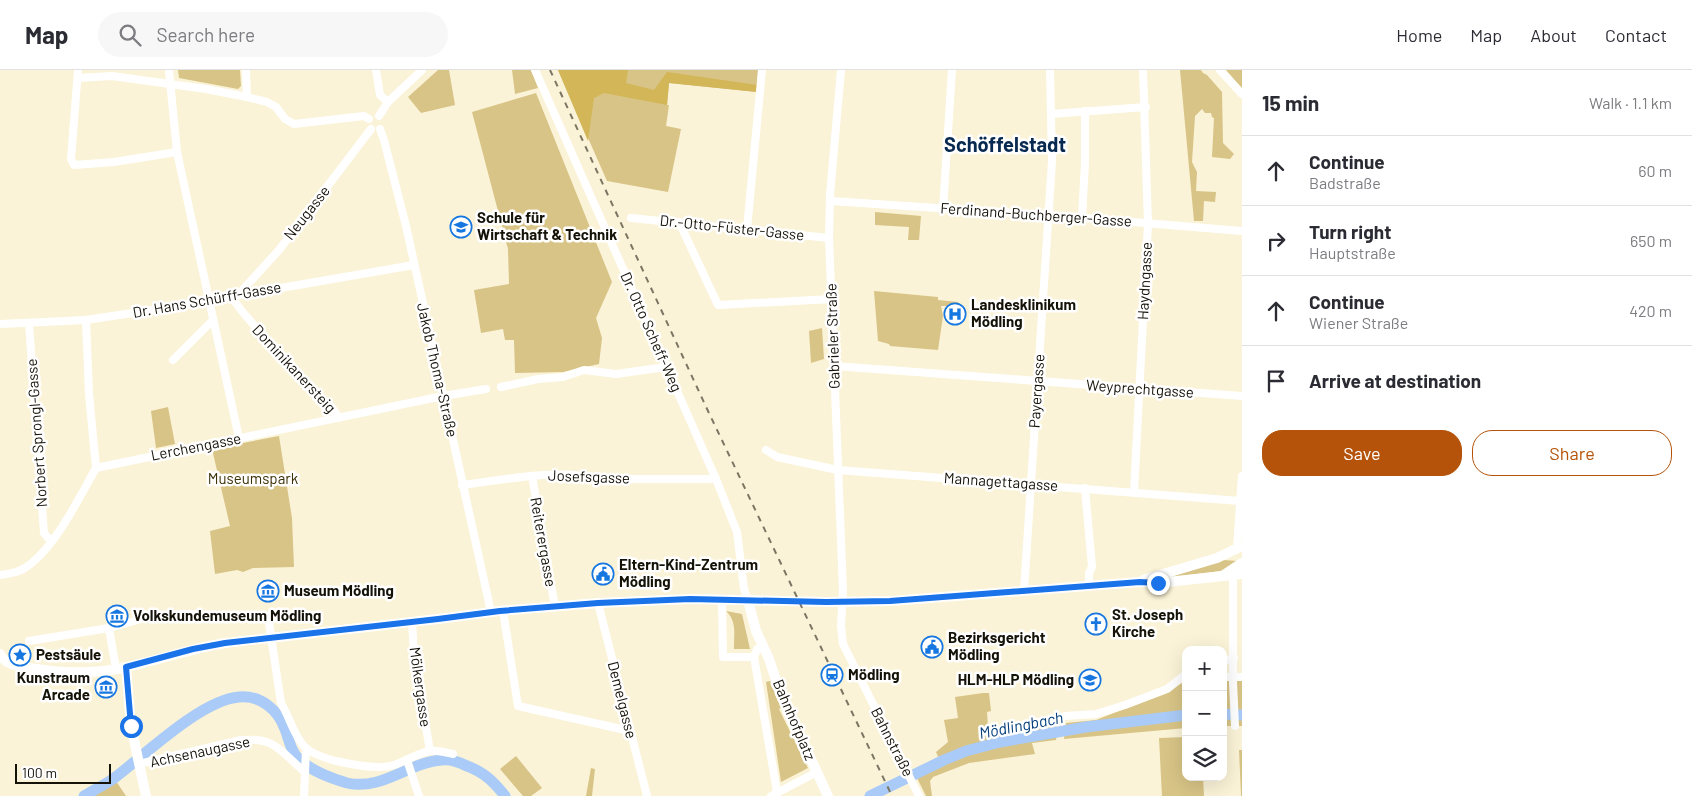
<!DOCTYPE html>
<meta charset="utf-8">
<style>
:root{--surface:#fff;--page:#f7f7f7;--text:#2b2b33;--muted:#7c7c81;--line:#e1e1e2;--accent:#b45309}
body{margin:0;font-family:Barlow,sans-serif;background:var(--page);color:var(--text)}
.controls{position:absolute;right:15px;bottom:15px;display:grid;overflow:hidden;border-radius:10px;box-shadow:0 5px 20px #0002}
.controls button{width:45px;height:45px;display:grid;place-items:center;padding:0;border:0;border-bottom:1px solid var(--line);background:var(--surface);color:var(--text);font:25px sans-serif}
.scale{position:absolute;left:15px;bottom:12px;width:96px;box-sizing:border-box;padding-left:5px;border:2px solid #151208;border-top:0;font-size:14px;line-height:18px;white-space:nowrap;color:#151208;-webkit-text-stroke:4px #fff;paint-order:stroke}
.stop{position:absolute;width:15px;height:15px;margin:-11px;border:4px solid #1a73e8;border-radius:50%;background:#fff}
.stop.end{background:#1a73e8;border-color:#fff;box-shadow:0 1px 5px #0008}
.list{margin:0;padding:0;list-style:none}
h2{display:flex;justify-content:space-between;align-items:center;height:65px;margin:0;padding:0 20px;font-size:21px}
h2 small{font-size:16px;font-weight:400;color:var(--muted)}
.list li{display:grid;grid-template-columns:32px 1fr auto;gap:15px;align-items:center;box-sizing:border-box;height:70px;padding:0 20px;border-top:1px solid var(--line)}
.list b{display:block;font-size:19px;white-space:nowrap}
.list p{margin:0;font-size:16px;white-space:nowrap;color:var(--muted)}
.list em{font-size:16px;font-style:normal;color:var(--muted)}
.actions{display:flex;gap:10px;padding:15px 20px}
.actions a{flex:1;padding:11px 0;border:1px solid var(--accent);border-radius:20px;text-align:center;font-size:18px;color:var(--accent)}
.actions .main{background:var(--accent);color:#fff}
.icon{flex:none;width:28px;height:28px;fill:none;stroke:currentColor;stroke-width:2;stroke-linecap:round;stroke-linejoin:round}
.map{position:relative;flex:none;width:1242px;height:726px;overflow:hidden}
header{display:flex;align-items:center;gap:30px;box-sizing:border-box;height:70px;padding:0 25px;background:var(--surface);border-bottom:1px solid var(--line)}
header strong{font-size:24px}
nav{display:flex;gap:28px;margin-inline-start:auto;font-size:18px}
.search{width:350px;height:45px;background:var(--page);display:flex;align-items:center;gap:12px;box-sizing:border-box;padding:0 18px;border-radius:28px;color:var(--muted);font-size:19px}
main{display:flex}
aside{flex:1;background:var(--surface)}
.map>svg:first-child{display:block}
</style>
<header>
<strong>Map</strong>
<div class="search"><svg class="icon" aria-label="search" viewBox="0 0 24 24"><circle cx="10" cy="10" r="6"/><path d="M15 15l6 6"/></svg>Search here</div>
<nav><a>Home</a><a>Map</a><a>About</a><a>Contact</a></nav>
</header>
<main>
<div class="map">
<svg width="1242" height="726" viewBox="0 0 1242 726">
<rect width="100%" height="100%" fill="#fbf3d7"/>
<!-- green -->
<g fill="#d8c486">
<path d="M178,0H240L241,16L238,19L179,8Z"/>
<path d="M438,0H449L455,35L421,43L408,27Z"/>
<path d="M512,0H531L538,18L515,24Z"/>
<path d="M558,0H758L757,22L669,13L667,35H669L666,56L681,59L668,122L607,111Z"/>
<path d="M1180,0H1201L1203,3L1207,5L1222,22L1223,73L1234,84L1230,89L1212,87L1214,48L1212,47L1211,43H1205L1202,39L1195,46L1192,92L1197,102L1196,121L1216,122L1215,132L1204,131L1203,151H1194Z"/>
<path d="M1226,0H1242V19Z"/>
<path d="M536,23L612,212L596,248L602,268L599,294L563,302L515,303L514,270H505L503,259L481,263L474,220L509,214L508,179L472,42Z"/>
<path d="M875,142L921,146L919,170H908L909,157L875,155Z"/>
<path d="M874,221L938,227V230L958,232V236H941L943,246L938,280L890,276L889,274L878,271Z"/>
<path d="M822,258L824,289L811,293L809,261Z"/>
<path d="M168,337L175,374L156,378L151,341Z"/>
<path d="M279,366L292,448L294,497L253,498L243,502L237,500L215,504L210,461L230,456L212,379Z"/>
<path d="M1223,490L1238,491L1228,500L1158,509Z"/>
<path d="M726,541L742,544L750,579H734C734,565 737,551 726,541Z"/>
<path d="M770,611L781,638L779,639L808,698L781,712L766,612Z"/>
<path d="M1186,611V658L1064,669L1066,653L1096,650L1150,629Z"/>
<rect x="1223" y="611" width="19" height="45"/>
<path d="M983,623H989L991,641L987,642L988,657L1041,649H1053L1059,655L1056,670L1032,673L1035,684L969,693L933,707L930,711L932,726H926L915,704L939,689L936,682L948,672L944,650L958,648L955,627Z"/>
<path d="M1186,667V707H1203L1204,726H1162L1159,668Z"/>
<path d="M1239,680H1242V726H1241Z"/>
<path d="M516,686L542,718L531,726H523L500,699Z"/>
<path d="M591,698L595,699L592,726H586Z"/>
<path d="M116,711L126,726H94Z"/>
</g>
<!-- forest -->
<path fill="#d2b658" d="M558,0H628L626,13L654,20L667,2L757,15V22L669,13L667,35L604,23L594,28L588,71Z"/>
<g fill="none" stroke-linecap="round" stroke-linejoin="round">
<!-- river -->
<g stroke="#aacbf7" stroke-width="11">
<path d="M1223,644L1242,645"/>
<path d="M84,726C94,720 104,715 113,709C145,685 201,630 239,627C261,625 278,640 285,659C289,669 290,679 297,687C310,701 330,708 347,713C382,721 409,692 442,690C451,689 459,692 467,696C484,702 494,712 505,726"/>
<path d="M870,726L944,690L966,681L1000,672L1086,657L1186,645"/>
</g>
<!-- minor -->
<g stroke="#fff" stroke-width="8">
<path d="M78,0L71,89L74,95L114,92L177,82"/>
<path d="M169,0L177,82L239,368"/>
<path d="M246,0L247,27"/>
<path d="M376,0L380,25L388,32"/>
<path d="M535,0L716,409L737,462L744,519L748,530"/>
<path d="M841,0L830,125L829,168L843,521L841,556L843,574L919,726"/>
<path d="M1220,0L1242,24"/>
<path d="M78,8L112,6L206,19L247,27L267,32L276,37L285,49L294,54L364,46L369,49"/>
<path d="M1051,44L1146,37"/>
<path d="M379,46L388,32L422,0"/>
<path d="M380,59L384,70L406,156L491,542"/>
<path d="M830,131L1060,146L1242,161"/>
<path d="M943,139L952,0"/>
<path d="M631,148L829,168"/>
<path d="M1082,148L1085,93V41"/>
<path d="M679,152L718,235L832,229"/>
<path d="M747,159L762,0"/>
<path d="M239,224L279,180L371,59"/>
<path d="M231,226L241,240L304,314L331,336L339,348"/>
<path d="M86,250L89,324L96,398"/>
<path d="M29,253L44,463L48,468L52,470"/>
<path d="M0,254L86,250L159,239L414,195"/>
<path d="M173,290L213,250"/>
<path d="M834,296L1242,326"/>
<path d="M501,317L538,309L563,307L584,300L616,304L666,297"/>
<path d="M766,380L777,387L838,400L1240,431"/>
<path d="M532,406L555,537"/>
<path d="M462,415C502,410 561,398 598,409H716"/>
<path d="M1085,418L1092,497L1089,503V515"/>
<path d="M1134,422L1148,154L1143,0"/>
<path d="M1237,478L1242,406"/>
<path d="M0,505C8,504 16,503 23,499C53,482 79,428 96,398L443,326L486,319"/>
<path d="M1233,506V612L1235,656"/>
<path d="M1024,521L1052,91L1050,0"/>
<path d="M722,529L723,587H754"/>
<path d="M598,533L647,726"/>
<path d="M503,541L518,636L630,661"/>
<path d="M412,552L414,585L430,681"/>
<path d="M109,558L116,599"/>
<path d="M29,571L109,558L145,548L183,544L268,546L281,633C289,646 295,668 305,677C319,691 376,701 394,695C406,691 418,683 430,681C438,680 446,683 453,684"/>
<path d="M762,577L757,579L754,587L777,722"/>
<path d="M1223,591L1234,588"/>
<path d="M1223,607H1242"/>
<path d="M1065,646L1096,644L1125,635L1167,619L1186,604"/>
<path d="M407,690L419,726"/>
<path d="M139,694L241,670C277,667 280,682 305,702"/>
<path d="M304,726L306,679"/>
<path d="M771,726L817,702"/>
</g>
<!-- major -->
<g stroke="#fff" stroke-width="10">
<path d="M1224,505L1242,493"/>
<path d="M1143,510L1217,488L1242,476"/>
<path d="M748,530L756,561L769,589L780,622L828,726"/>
<path d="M0,584C5,595 19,596 29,598C59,603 88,604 117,599C153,592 188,579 225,573L438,549L499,541L598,533L691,529L827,532L891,531L1139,512L1158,513L1242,504"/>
<path d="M126,597L131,656L146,726"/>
</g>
<!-- rail -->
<path stroke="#7b7664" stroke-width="2" stroke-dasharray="6 6" stroke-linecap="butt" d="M550,0L708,341L892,726"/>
</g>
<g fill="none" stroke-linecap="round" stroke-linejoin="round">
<!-- route -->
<path stroke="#1a73e8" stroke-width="6" d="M131,656L126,597L193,579L225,573L438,549L500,541L598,533L690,529L826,532L890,531L1140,512L1158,513"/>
</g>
<!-- icons -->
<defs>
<g id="school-ring" transform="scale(1.125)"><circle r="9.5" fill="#fff" stroke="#1677e0" stroke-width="1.5"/><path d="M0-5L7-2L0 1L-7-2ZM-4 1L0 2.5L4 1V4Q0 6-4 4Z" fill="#1677e0"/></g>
<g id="hospital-ring" transform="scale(1.125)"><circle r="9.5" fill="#fff" stroke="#1677e0" stroke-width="1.5"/><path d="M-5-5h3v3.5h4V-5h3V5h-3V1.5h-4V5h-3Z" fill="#1677e0"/></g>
<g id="civic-ring" transform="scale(1.125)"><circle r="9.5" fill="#fff" stroke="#1677e0" stroke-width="1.5"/><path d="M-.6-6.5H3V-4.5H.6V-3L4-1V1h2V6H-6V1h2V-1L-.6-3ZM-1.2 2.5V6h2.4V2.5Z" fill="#1677e0"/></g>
<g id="museum-ring" transform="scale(1.125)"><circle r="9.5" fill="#fff" stroke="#1677e0" stroke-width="1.5"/><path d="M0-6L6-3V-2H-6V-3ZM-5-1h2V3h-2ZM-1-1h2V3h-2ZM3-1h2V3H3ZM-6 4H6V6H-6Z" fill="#1677e0"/></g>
<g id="church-ring" transform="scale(1.125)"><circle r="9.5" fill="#fff" stroke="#1677e0" stroke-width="1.5"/><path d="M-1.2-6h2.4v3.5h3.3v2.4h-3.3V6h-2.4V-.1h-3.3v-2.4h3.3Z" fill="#1677e0"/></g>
<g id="sight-ring" transform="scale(1.125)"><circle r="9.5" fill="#fff" stroke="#1677e0" stroke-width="1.5"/><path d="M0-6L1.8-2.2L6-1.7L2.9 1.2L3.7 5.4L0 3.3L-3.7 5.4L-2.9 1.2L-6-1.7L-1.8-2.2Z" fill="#1677e0"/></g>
<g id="station-ring" transform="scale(1.125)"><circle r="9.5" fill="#fff" stroke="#1677e0" stroke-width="1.5"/><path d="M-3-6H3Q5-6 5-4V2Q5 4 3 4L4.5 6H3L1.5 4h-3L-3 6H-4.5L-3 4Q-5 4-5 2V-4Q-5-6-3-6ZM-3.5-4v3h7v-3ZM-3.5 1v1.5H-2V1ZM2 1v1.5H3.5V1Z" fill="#1677e0"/></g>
</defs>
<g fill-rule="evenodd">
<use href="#school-ring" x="461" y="157"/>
<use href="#hospital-ring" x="955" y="244"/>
<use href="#civic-ring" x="603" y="504"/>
<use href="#museum-ring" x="268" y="521"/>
<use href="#museum-ring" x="117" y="546"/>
<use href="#church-ring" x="1096" y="554"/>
<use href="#civic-ring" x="932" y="577"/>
<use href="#sight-ring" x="20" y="585"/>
<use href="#station-ring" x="832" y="605"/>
<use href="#school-ring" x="1090" y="610"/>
<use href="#museum-ring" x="106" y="617"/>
</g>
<g text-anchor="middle" stroke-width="5" stroke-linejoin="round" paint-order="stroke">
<!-- street labels -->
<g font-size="15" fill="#151208" stroke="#fff">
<text transform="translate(307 143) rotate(-52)" y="5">Neugasse</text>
<text transform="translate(1036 145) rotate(4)" y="5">Ferdinand-Buchberger-Gasse</text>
<text transform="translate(732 158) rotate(6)" y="5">Dr.-Otto-Füster-Gasse</text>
<text transform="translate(1145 211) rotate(-87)" y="5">Haydngasse</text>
<text transform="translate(207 230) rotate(-10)" y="5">Dr. Hans Schürff-Gasse</text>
<text transform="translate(651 262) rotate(66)" y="5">Dr. Otto Scheff-Weg</text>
<text transform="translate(833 266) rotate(-92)" y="5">Gabrieler Straße</text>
<text transform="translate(294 299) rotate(47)" y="5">Dominikanersteig</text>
<text transform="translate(437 300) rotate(77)" y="5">Jakob Thoma-Straße</text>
<text transform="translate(1140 319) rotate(4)" y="5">Weyprechtgasse</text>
<text transform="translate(1037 321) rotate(-86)" y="5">Payergasse</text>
<text transform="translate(37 363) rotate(-94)" y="5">Norbert Sprongl-Gasse</text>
<text transform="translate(196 377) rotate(-11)" y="5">Lerchengasse</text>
<text transform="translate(589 407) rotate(2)" y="5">Josefsgasse</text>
<text transform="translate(1001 412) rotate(4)" y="5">Mannagettagasse</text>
<text transform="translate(543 472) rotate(80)" y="5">Reiterergasse</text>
<text transform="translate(420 617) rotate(82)" y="5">Mölkergasse</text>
<text transform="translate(622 630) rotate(76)" y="5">Demelgasse</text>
<text transform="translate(794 650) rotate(67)" y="5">Bahnhofplatz</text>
<text transform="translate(892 672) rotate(63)" y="5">Bahnstraße</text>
<text transform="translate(200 682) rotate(-12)" y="5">Achsenaugasse</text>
</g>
<!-- poi labels -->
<g font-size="15" font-weight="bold" fill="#151208" stroke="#fff" text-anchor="start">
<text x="477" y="153">Schule für<tspan x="477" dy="17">Wirtschaft &amp; Technik</tspan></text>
<text x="971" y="240">Landesklinikum<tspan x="971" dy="17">Mödling</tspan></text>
<text x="619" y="500">Eltern-Kind-Zentrum<tspan x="619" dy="17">Mödling</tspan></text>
<text x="284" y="526">Museum Mödling</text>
<text x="1112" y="550">St. Joseph<tspan x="1112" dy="17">Kirche</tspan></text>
<text x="133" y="551">Volkskundemuseum Mödling</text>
<text x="948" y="573">Bezirksgericht<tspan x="948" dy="17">Mödling</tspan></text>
<text x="36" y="590">Pestsäule</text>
<text x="848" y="610">Mödling</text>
<text x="90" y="613" text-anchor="end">Kunstraum<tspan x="90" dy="17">Arcade</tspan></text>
<text x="1074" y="615" text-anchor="end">HLM-HLP Mödling</text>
</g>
<!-- park labels -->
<g font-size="15" fill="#3c3006" stroke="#fff">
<text x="253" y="414">Museumspark</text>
</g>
<!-- water labels -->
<g font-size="16" font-style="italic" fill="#023d7a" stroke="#fff">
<text transform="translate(1021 655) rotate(-11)" y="6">Mödlingbach</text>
</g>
<!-- district labels -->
<g font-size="20" font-weight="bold" fill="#082950" stroke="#fff">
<text x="1005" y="82">Schöffelstadt</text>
</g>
</g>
</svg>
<div class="controls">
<button>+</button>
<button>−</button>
<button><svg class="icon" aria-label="layers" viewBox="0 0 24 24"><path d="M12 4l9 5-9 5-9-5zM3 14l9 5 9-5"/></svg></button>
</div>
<div class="scale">100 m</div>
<div class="stop" style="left:131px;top:656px"></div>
<div class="stop end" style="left:1158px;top:513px"></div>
</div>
<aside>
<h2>15 min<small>Walk · 1.1 km</small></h2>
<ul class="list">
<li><svg class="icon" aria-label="ahead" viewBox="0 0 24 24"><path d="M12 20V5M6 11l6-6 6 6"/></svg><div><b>Continue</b><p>Badstraße</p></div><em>60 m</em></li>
<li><svg class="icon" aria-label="right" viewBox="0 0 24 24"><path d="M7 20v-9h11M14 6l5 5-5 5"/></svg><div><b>Turn right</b><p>Hauptstraße</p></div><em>650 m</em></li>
<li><svg class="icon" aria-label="ahead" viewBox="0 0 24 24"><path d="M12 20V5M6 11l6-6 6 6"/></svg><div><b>Continue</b><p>Wiener Straße</p></div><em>420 m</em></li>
<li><svg class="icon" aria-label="arrive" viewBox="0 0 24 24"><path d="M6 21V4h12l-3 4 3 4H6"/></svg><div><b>Arrive at destination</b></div></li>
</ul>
<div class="actions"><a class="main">Save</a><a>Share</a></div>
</aside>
</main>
